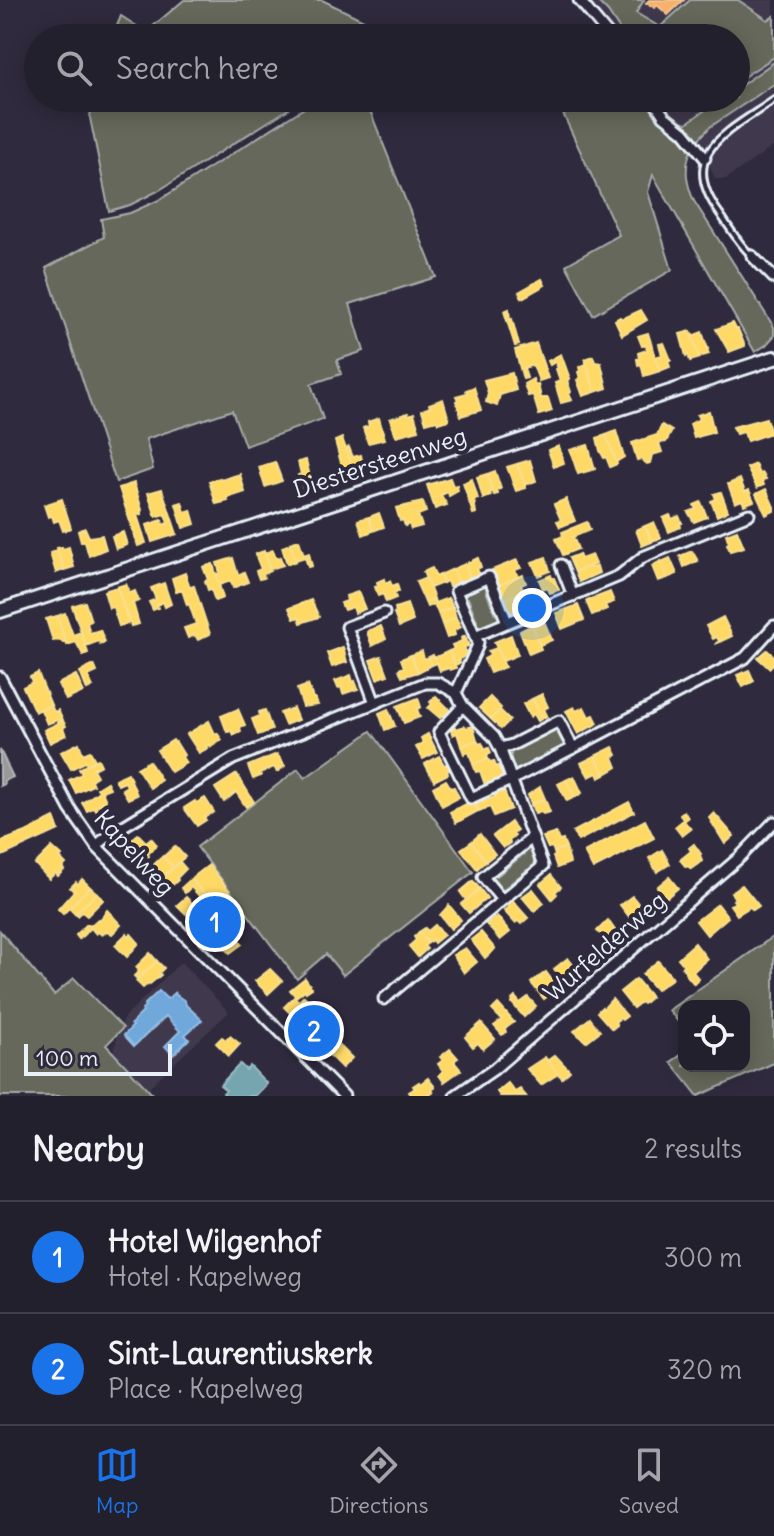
<!DOCTYPE html>
<meta charset="utf-8">
<style>
:root{--surface:#23202e;--page:#2b2836;--text:#f1f3f6;--muted:#a3a3aa;--line:#403e4a;--accent:#1a73e8}
body{margin:0;font-family:Delius,sans-serif;background:var(--page);color:var(--text)}
.controls{position:absolute;right:24px;bottom:24px;display:grid;overflow:hidden;border-radius:16px;box-shadow:0 4px 20px #0003}
.controls button{width:72px;height:72px;display:grid;place-items:center;padding:0;border:0;border-bottom:2px solid var(--line);background:var(--surface);color:var(--text);font:40px sans-serif}
.scale{position:absolute;left:24px;bottom:20px;width:148px;box-sizing:border-box;padding-left:8px;border:4px solid #e8f1f8;border-top:0;font-size:22px;line-height:28px;white-space:nowrap;color:#e8f1f8;-webkit-text-stroke:6px #2f2a3d;paint-order:stroke}
.you{position:absolute;left:532px;top:608px;width:28px;height:28px;margin:-20px;border:6px solid #fff;border-radius:50%;background:#1a73e8;box-shadow:0 0 0 12px #1a73e833}
.badge{display:grid;place-items:center;width:52px;height:52px;border-radius:50%;background:var(--accent);color:#fff;font-size:26px;font-weight:700}
.pin{position:absolute;translate:-50% -50%;border:4px solid #fff;box-shadow:0 2px 8px #0006}
.list{margin:0;padding:0;list-style:none}
h2{display:flex;justify-content:space-between;align-items:center;height:104px;margin:0;padding:0 32px;font-size:34px}
h2 small{font-size:26px;font-weight:400;color:var(--muted)}
.list li{display:grid;grid-template-columns:52px 1fr auto;gap:24px;align-items:center;box-sizing:border-box;height:112px;padding:0 32px;border-top:2px solid var(--line)}
.list b{display:block;font-size:30px;white-space:nowrap}
.list p{margin:0;font-size:26px;white-space:nowrap;color:var(--muted)}
.list em{font-size:26px;font-style:normal;color:var(--muted)}
.icon{flex:none;width:44px;height:44px;fill:none;stroke:currentColor;stroke-width:2;stroke-linecap:round;stroke-linejoin:round}
.map{position:relative;flex:none;width:774px;height:1096px;overflow:hidden}
.search{position:absolute;background:var(--surface);box-shadow:0 4px 20px #0003;left:24px;right:24px;top:24px;height:88px;display:flex;align-items:center;gap:20px;box-sizing:border-box;padding:0 28px;border-radius:44px;color:var(--muted);font-size:30px}
.sheet{height:328px;background:var(--surface)}
nav{display:flex;justify-content:space-around;align-items:center;box-sizing:border-box;height:112px;border-top:2px solid var(--line);background:var(--surface);font-size:22px;color:var(--muted)}
nav a{display:grid;justify-items:center;gap:4px}
nav .on{color:var(--accent)}
.map>svg:first-child{display:block}
</style>
<div class="map">
<svg width="774" height="1096" viewBox="0 0 774 1096">
<rect width="100%" height="100%" fill="#2f2a3d"/>
<filter id="ink" filterUnits="userSpaceOnUse"><feTurbulence type="fractalNoise" baseFrequency=".0125" numOctaves="2"/><feDisplacementMap in="SourceGraphic" scale="16" xChannelSelector="R" yChannelSelector="G"/><feConvolveMatrix kernelMatrix="1 2 1 2 8 2 1 2 1" color-interpolation-filters="sRGB"/></filter>
<g filter="url(#ink)">
<!-- built -->
<g fill="#40384e">
<path d="M583,0H774V146L726,179H715L707,159L671,120L655,98H736V38H614Z"/>
<path d="M181,962L229,1012L144,1092L111,1057L124,1017Z"/>
</g>
<!-- green -->
<g fill="#65685a" stroke="#a6aca9" stroke-width="2">
<path d="M184,0H322L401,38H112L121,16L146,32Z"/>
<path d="M596,0H644L636,13L660,27L690,0H738L768,20L774,16V57L736,82V38H634L620,30L608,12Z"/>
<path d="M774,62V84L710,127L698,140L694,139L671,119L656,98H659C667,110 672,119 687,123L722,98H736V89Z"/>
<path d="M92,98H306L158,191L130,205L109,211L90,118Z"/>
<path d="M320,98H365L436,277L350,304L364,351L337,360L341,374L311,384L323,419L245,446L232,410L146,439L153,469L116,482L46,268L104,237L101,219L130,213L159,200Z"/>
<path d="M566,98H649L684,137L691,150C684,168 686,183 694,201L774,327V336L766,345L755,352L653,175L648,192L672,270L593,315L566,265L619,235L558,103Z"/>
<path d="M483,584L488,586L486,591L495,614L500,616C497,624 487,627 479,628L475,626L477,621L468,598L462,596L468,589Z"/>
<path d="M555,727L560,730L566,743L563,748L520,770C513,771 511,767 509,761L512,751Z"/>
<path d="M371,731L473,872L343,975L326,954L297,979L197,847L298,769L305,778Z"/>
<path d="M528,845L531,846C535,855 539,862 533,870H527L506,887L505,892H499L493,884L492,875L497,876L525,853Z"/>
<path d="M0,931L54,995L74,978L123,1028L106,1045L154,1096H0Z"/>
<path d="M774,936V1063L698,1096L671,1062L684,1053V1066H744V1006H684V1029L669,1010Z"/>
</g>
<!-- homes -->
<g fill="#ffd966" stroke="#f8e092" stroke-width="2">
<path d="M542,279L545,285L522,298L519,292Z"/>
<path d="M509,309L510,320L512,319L519,345L515,346L504,311Z"/>
<path d="M641,310L647,320L622,335L615,320L620,317L622,319Z"/>
<path d="M733,323L736,329H738L745,346L729,352L716,329Z"/>
<path d="M691,331L700,358L690,361L688,355L686,356L680,334Z"/>
<path d="M702,332L708,349H707L709,354L699,357L692,336Z"/>
<path d="M648,333L660,371L644,376L641,364L638,365L637,359H639L638,353L647,350L646,345L642,346L638,336Z"/>
<path d="M536,343L548,378L539,381L533,365L524,368L527,378L523,379L515,350Z"/>
<path d="M664,343L671,360L668,361L670,367L660,371L655,357L662,355L659,344Z"/>
<path d="M561,354L570,379L567,380L571,392L569,394L572,400L561,403L555,383L560,381L556,369L558,368L555,362L550,365L548,361Z"/>
<path d="M593,356L595,362L601,363L607,388L595,392L585,359Z"/>
<path d="M586,364L595,392L583,396L577,380L580,378L578,372L580,371L579,367Z"/>
<path d="M512,373L516,390L500,395L497,406L486,402L488,393L484,380Z"/>
<path d="M533,379L535,385L538,384L541,398H548L552,411L539,415L533,395L528,396L524,384Z"/>
<path d="M474,387L481,410L461,416L456,401L458,400L456,396L467,393L466,390Z"/>
<path d="M443,399L449,420L438,423L437,420L426,423L422,410L430,407L429,404Z"/>
<path d="M709,411L714,432L694,438L690,424L699,419L697,415Z"/>
<path d="M408,413L409,415L414,413L419,430L396,436L390,419Z"/>
<path d="M379,418L385,439L368,443L363,428L369,426L368,422Z"/>
<path d="M766,418L771,433L747,441L744,432L736,434L733,427Z"/>
<path d="M662,425L672,431L666,442L659,443L662,452L652,455L650,463L647,464L641,459L637,460L632,443L657,435Z"/>
<path d="M616,431L624,457L616,462L606,435Z"/>
<path d="M606,435L617,464L610,467L606,457L604,458L600,451L597,438Z"/>
<path d="M342,438L354,471L344,474L335,441Z"/>
<path d="M588,445L595,469L578,474L570,450Z"/>
<path d="M559,446L564,463L554,467L548,450Z"/>
<path d="M349,447L353,457L361,455L364,469L354,471L346,449Z"/>
<path d="M306,460L312,485L305,489L303,488L298,475L301,474L298,462Z"/>
<path d="M530,460L536,481L525,485L517,464Z"/>
<path d="M275,462L282,481L265,487L259,467Z"/>
<path d="M517,464L526,488L516,491L507,467Z"/>
<path d="M755,464L759,474L763,473L766,479L762,480L764,485L757,488L747,468Z"/>
<path d="M495,471L501,489L497,490L498,494L494,495L487,474Z"/>
<path d="M240,474L245,492L227,498L228,501L216,504L209,481L220,478L221,480Z"/>
<path d="M487,474L493,492H490L491,496L483,499L477,477Z"/>
<path d="M450,478L453,486L457,485L458,491L449,496L448,492L441,495L447,505L435,509L427,485Z"/>
<path d="M472,479L478,499L474,500L476,513L473,514L463,483Z"/>
<path d="M740,479L745,492L749,490L754,501L744,505L742,500L735,503L728,484Z"/>
<path d="M134,483L142,510L141,511L142,514L137,515L146,543L138,546L119,488Z"/>
<path d="M162,489L177,534L152,542L147,525L162,520L163,525L168,523L165,514L156,517L148,493Z"/>
<path d="M766,489L774,507V511L766,515L756,494Z"/>
<path d="M721,492L728,511L717,516L711,501L716,499L714,494Z"/>
<path d="M62,499L71,528L63,531L59,520L54,522L52,516L48,517L44,505Z"/>
<path d="M566,499L575,521L560,527L557,521L561,520L554,504Z"/>
<path d="M182,502L185,512L191,510L195,524L183,528L176,504Z"/>
<path d="M423,502L426,512L418,515L422,526L411,529L409,524L405,526L403,520L400,521L396,508Z"/>
<path d="M701,502L707,517L694,522L688,512L696,509L694,505Z"/>
<path d="M379,513L384,527L373,531L369,517Z"/>
<path d="M670,515L672,519L679,516L682,523H680L681,527L669,532L663,518Z"/>
<path d="M369,517L373,531L363,535L358,520Z"/>
<path d="M587,522L590,530L573,537L578,549L563,555L556,539L563,536L562,532Z"/>
<path d="M654,522L661,538L652,541L645,526Z"/>
<path d="M645,526L652,542L642,546L636,530Z"/>
<path d="M85,528L89,537L102,535L106,549L89,556L85,542H81L78,531Z"/>
<path d="M737,530L744,547L730,551L727,544L729,543L726,534Z"/>
<path d="M123,532L127,545L116,549L112,536Z"/>
<path d="M299,540L304,555L309,553L312,566L308,567L305,557L296,560L290,543Z"/>
<path d="M290,544L296,561L287,564L282,547Z"/>
<path d="M62,547L63,549L69,547L74,567L64,570L57,548Z"/>
<path d="M57,550L64,570L56,573L50,553Z"/>
<path d="M273,550L276,559L280,557L283,565L270,569L264,553Z"/>
<path d="M264,551L270,571L263,574L264,578L259,579L256,571L261,569L255,554Z"/>
<path d="M692,551L698,561L684,567L680,556Z"/>
<path d="M579,554L581,559L592,555L596,564L575,572L569,558Z"/>
<path d="M546,557L550,571L538,576L532,562Z"/>
<path d="M233,558L238,575L244,572L248,582L233,588L231,581L219,585L216,574L220,573L217,563Z"/>
<path d="M478,558L481,567L477,569L480,575L470,578L465,564Z"/>
<path d="M670,558L677,574L667,578L661,562Z"/>
<path d="M517,560L521,568L515,570L518,577L498,585L492,570Z"/>
<path d="M661,561L667,578L658,581L652,566Z"/>
<path d="M213,564L223,598L215,601L211,589L208,590L205,581L208,580L203,567Z"/>
<path d="M465,564L470,578L459,583L453,569Z"/>
<path d="M591,566L592,568L597,566L599,573L579,582L575,572Z"/>
<path d="M432,568L436,577L440,575L443,583L430,588L423,572Z"/>
<path d="M453,569L459,583L449,587L447,581L443,583L440,575Z"/>
<path d="M185,573L190,587L194,586L210,634L198,640L195,635L188,638L184,628L196,624L189,604L187,605L182,590L176,592L172,578Z"/>
<path d="M523,575L526,583L521,585L524,591L504,600L498,585Z"/>
<path d="M551,575L552,578H554L559,590L550,593L547,587L543,589L539,580Z"/>
<path d="M426,578L434,599L425,602L416,582Z"/>
<path d="M384,579L385,583L390,581L392,586L397,584L399,591L394,593L396,598L386,602L383,594L378,596L375,587L378,586L377,582Z"/>
<path d="M164,583L171,604L165,607L163,602L157,605L158,608L153,610L149,602L156,599L151,588Z"/>
<path d="M126,584L130,593L135,591L139,601L133,603L139,624L131,626L117,587Z"/>
<path d="M117,587L129,623L119,626L113,607L109,608L104,591Z"/>
<path d="M529,589L532,598L527,599L530,606L510,614L504,600Z"/>
<path d="M358,592L365,609L355,613L353,607L344,610L341,603L347,601L346,596Z"/>
<path d="M610,592L614,602L605,605L607,609L592,615L586,601Z"/>
<path d="M448,598L453,607L438,613L434,604L427,607L425,602L434,599L435,603Z"/>
<path d="M311,600L319,617L301,623L299,617L294,619L289,608Z"/>
<path d="M85,602L91,621L87,623L90,633L100,630L105,642L100,644L99,641L86,646L72,606Z"/>
<path d="M407,604L413,621L399,627L394,614L396,613L395,608Z"/>
<path d="M578,605L584,620L562,629L556,613Z"/>
<path d="M453,607L456,618L442,624L438,613Z"/>
<path d="M65,613L73,635L81,632L88,653L83,655L76,642L67,645L57,616Z"/>
<path d="M57,616L66,643H63L60,640L53,641L46,619Z"/>
<path d="M723,617L732,636L715,644L719,641L717,637L713,639L706,626Z"/>
<path d="M456,618L461,627L454,630L455,635L447,638L442,624Z"/>
<path d="M544,621L552,640L540,645L532,625Z"/>
<path d="M532,625L541,649L529,654L520,631Z"/>
<path d="M381,626L386,639L372,646L367,632L369,630Z"/>
<path d="M511,635L518,655L503,661L494,642Z"/>
<path d="M465,636L469,646L464,647L467,654L459,660L460,663L455,665L449,651L454,649L452,645L462,641L461,638Z"/>
<path d="M343,647L347,662L332,667L327,653Z"/>
<path d="M497,648L505,667L490,673L484,659L490,656L488,651Z"/>
<path d="M767,650L774,656V663L769,668L758,658Z"/>
<path d="M422,651L424,659L429,657L432,665L418,672L411,655Z"/>
<path d="M449,651L456,668L450,670L449,668L440,671L437,663L432,665L429,657L433,655L434,658Z"/>
<path d="M411,655L418,672L402,677L399,669L404,667L401,659Z"/>
<path d="M381,656L388,675L377,679L370,660Z"/>
<path d="M94,665L97,672L88,676L93,687L87,690L80,672Z"/>
<path d="M749,670L754,681L743,687L737,675Z"/>
<path d="M38,673L51,705L35,712L23,687L32,682L30,677Z"/>
<path d="M76,675L83,692L66,700L58,684Z"/>
<path d="M351,675L353,682L355,681L358,689L343,694L341,687L338,688L335,681Z"/>
<path d="M308,685L313,698H315L318,705L303,707L297,689Z"/>
<path d="M542,694L548,707L544,709L547,716L543,718L532,699Z"/>
<path d="M436,696L452,712L446,718L442,715L440,718L428,708L432,704L430,702Z"/>
<path d="M490,697L501,708L491,719L479,708Z"/>
<path d="M418,698L421,707L417,709L420,717L404,723L397,706Z"/>
<path d="M532,699L543,718L538,721L534,714L530,717L523,704Z"/>
<path d="M51,705L54,712L58,710L63,720L58,722L57,720L47,724L41,710Z"/>
<path d="M574,707L576,711L584,707L589,717L594,715L598,723L578,734L566,711Z"/>
<path d="M293,708L298,720L285,725L280,713Z"/>
<path d="M238,709L245,725L240,727L241,732L234,735L232,731L227,732L221,716Z"/>
<path d="M388,709L395,726L385,730L379,713Z"/>
<path d="M265,710L272,730L258,735L252,719L260,716L259,712Z"/>
<path d="M500,710L510,720L501,729L491,719Z"/>
<path d="M63,721L66,726L63,728L66,735L50,743L44,730Z"/>
<path d="M209,721L215,734L217,733L222,740L211,747L209,744L206,746L208,748L199,753L187,734Z"/>
<path d="M465,726L466,728L473,726L477,740L461,746L457,733L453,735L450,729L455,727L456,729Z"/>
<path d="M428,734L437,752L423,759L416,747L423,743L421,738Z"/>
<path d="M173,740L175,743L176,742L184,755L182,757L186,763L171,772L157,750Z"/>
<path d="M477,740L479,744L482,743L485,748L483,750L489,748L491,753L487,755L488,759L473,764L469,752L464,754L461,746Z"/>
<path d="M79,743L83,754L90,751L95,760L87,765L85,762L71,769L61,752Z"/>
<path d="M613,747L617,755L613,757L617,767L605,774L595,756Z"/>
<path d="M277,754L285,766L277,772L274,767L260,773L261,776L253,779L248,766Z"/>
<path d="M439,756L444,765L447,764L450,770L447,771L448,774L434,781L425,764Z"/>
<path d="M595,756L605,775L599,778L597,773L589,777L581,763Z"/>
<path d="M98,759L101,765L93,769L97,776L91,780L93,785L76,793L69,780L82,774L79,769Z"/>
<path d="M488,759L490,762L494,761L496,767L498,766L504,781L486,788L480,771L476,772L473,764Z"/>
<path d="M149,761L161,780L150,788L137,768Z"/>
<path d="M128,773L137,795L128,799L122,789L127,786L125,782L118,785L115,779Z"/>
<path d="M237,774L254,802L246,807L236,792L224,802L215,788Z"/>
<path d="M574,776L582,793L575,797L566,780Z"/>
<path d="M446,780L451,788L454,787L459,797L442,806L433,787Z"/>
<path d="M566,780L575,797L567,801L558,784Z"/>
<path d="M107,782L110,788L102,791L106,801L97,806L96,810L93,808L87,811L82,803L99,791L97,788Z"/>
<path d="M540,787L545,799L531,804L528,795Z"/>
<path d="M503,788L511,809L494,816L490,807L479,811L473,800L482,796L484,801L495,797L493,792Z"/>
<path d="M205,798L214,812L204,818L206,820L197,826L184,808L195,801L196,803Z"/>
<path d="M545,799L550,812L543,814L541,812L535,814L531,804Z"/>
<path d="M629,802L634,812L578,841L573,832Z"/>
<path d="M474,803L478,811L456,823L450,812L466,804L470,806Z"/>
<path d="M684,811L688,818L684,821L691,829L682,836L675,827L683,820L680,814Z"/>
<path d="M714,813L734,836L725,844L709,818Z"/>
<path d="M54,818L59,830L0,857V842L26,832Z"/>
<path d="M645,820L654,838L593,869L584,852Z"/>
<path d="M511,822L517,830L513,833L515,836L509,841L510,843L503,848L493,836Z"/>
<path d="M556,833L559,841L563,840L566,847L554,852L552,847L548,848L543,837Z"/>
<path d="M138,834L146,842L129,856L124,850V846Z"/>
<path d="M480,834L495,854L486,861L471,842Z"/>
<path d="M151,838L157,845L148,854L149,856L138,866L129,856Z"/>
<path d="M471,842L486,861L477,869L461,849Z"/>
<path d="M694,844L701,854L700,855L702,861L691,869L688,866L686,867L680,860L691,851L689,848Z"/>
<path d="M175,846L185,857L173,867L163,857Z"/>
<path d="M52,847L62,856L60,858L66,864L62,868L64,870L58,876L55,873L49,879L35,864Z"/>
<path d="M566,847L570,863L557,868L553,857L555,856L554,852Z"/>
<path d="M662,850L670,864L657,872L649,858Z"/>
<path d="M163,856L173,867L158,881L148,870Z"/>
<path d="M180,862L186,869L177,878L178,880L166,891L158,881Z"/>
<path d="M209,865L247,913L238,920L225,904L222,905L218,899L220,897L217,893L209,899L191,879Z"/>
<path d="M551,875L561,887L555,892L557,894L552,899L540,884Z"/>
<path d="M669,877L678,888L666,898L657,887Z"/>
<path d="M82,879L90,887L63,914L58,909L74,891L70,888L76,882L78,884Z"/>
<path d="M191,879L209,899L203,905L201,898L191,887L185,893L181,888Z"/>
<path d="M473,881L480,889L466,900L460,892Z"/>
<path d="M742,885L759,906L753,910L750,907L737,915L730,905L735,903L733,900L735,899L731,892Z"/>
<path d="M90,887L97,893L75,914L69,908Z"/>
<path d="M480,889L487,898L469,913L461,904Z"/>
<path d="M533,889L544,903L534,911L522,897Z"/>
<path d="M97,893L103,900L87,916L82,912L78,916L75,914Z"/>
<path d="M632,896L646,913L634,923L620,905Z"/>
<path d="M186,897L196,907L186,914L177,905Z"/>
<path d="M512,900L528,918L521,924L518,921L515,923L504,911L509,906L507,904Z"/>
<path d="M718,904L728,917L707,935L696,921Z"/>
<path d="M449,905L461,920L451,929L440,915Z"/>
<path d="M221,907L231,921L212,937L199,923Z"/>
<path d="M107,910L121,925L112,934L107,931L102,935L98,932L96,934L91,928L79,939L76,935L87,924L90,926L98,919L100,920Z"/>
<path d="M497,916L510,932L500,940L486,924Z"/>
<path d="M608,920L619,936L610,943L597,931Z"/>
<path d="M435,925L444,935L434,943L432,940L428,943L419,932L425,928L428,931Z"/>
<path d="M233,927H236L241,933L237,937L242,944L230,953L218,941L227,933L226,931Z"/>
<path d="M419,932L428,943L424,946L427,949L418,957L409,946L416,940L414,937Z"/>
<path d="M481,932L495,949L485,958L471,940Z"/>
<path d="M127,933L129,936L131,934L139,943L127,957L115,945Z"/>
<path d="M695,943L707,959L693,972L699,979L694,984L685,973L686,972L682,967L684,965L678,958Z"/>
<path d="M465,948L477,962L464,973L453,955Z"/>
<path d="M150,953L157,961L137,979L134,976L139,971L136,967Z"/>
<path d="M568,958L578,971L565,982L554,969Z"/>
<path d="M157,961L164,968L159,973L161,975L150,984L149,983L143,988L136,981Z"/>
<path d="M658,961L673,978L656,990L642,974Z"/>
<path d="M270,969L282,981L268,994L255,981Z"/>
<path d="M546,972L558,988L544,999L531,983L538,977L541,980L539,977Z"/>
<path d="M305,978L312,988L306,992L305,990L296,997L290,990Z"/>
<path d="M636,979L651,997L643,1004L641,1002L633,1008L620,992Z"/>
<path d="M304,996L309,1001L299,1011L298,1009L292,1015L284,1007L294,997L299,1001Z"/>
<path d="M515,997L520,1003L528,997L536,1006L524,1017L512,1003L513,1002L512,1000Z"/>
<path d="M612,999L627,1016L622,1020L620,1018L615,1022L617,1025L612,1029L597,1012L602,1007L603,1009Z"/>
<path d="M498,1004L514,1022L505,1029L506,1032L502,1035L494,1026L502,1020L492,1010Z"/>
<path d="M590,1018L600,1031L586,1042L574,1031Z"/>
<path d="M481,1023L495,1039L483,1049L478,1043L473,1047L465,1037Z"/>
<path d="M230,1036L240,1044L229,1056L216,1043L222,1037L226,1040Z"/>
<path d="M339,1045L352,1058L342,1068L329,1055Z"/>
<path d="M450,1049L458,1058L455,1060V1063L461,1070L444,1082L439,1075L443,1071L438,1064L443,1060L440,1057Z"/>
<path d="M555,1055L570,1071L562,1078L547,1061Z"/>
<path d="M545,1057L558,1074L541,1085L527,1069Z"/>
<path d="M428,1078L435,1087L431,1091L433,1092L428,1096H412L409,1092L415,1088L413,1086L419,1082L420,1084Z"/>
<path d="M508,1083L515,1092L520,1089L526,1096H500L497,1092Z"/>
</g>
<!-- schools -->
<path fill="#6fa8dc" stroke="#93bee4" stroke-width="2" d="M159,991L167,999L176,992L175,994L185,1001L186,1005L202,1020L185,1035L189,1039L173,1055L165,1046L180,1031L166,1016L134,1046L124,1035L133,1026L131,1024L143,1012L142,1010L145,1006L144,1005Z"/>
<!-- health -->
<path fill="#f6b26b" stroke="#f2c595" stroke-width="2" d="M649,0H684L668,15L657,5L655,8L646,3Z"/>
<!-- public -->
<g fill="#76a5af" stroke="#98bcc5" stroke-width="2">
<path d="M322,1012L334,1025L327,1033L330,1036L322,1044L319,1041L312,1048L306,1042L303,1045L300,1042L303,1039L297,1033L304,1026L301,1023L310,1015L314,1019Z"/>
<path d="M240,1064L246,1070L250,1066L267,1084L255,1096H226L223,1093L226,1090L220,1085Z"/>
</g>
<!-- industry -->
<path fill="#999" stroke="#b1b3b6" stroke-width="2" d="M0,750L13,777L4,781L5,784L0,786Z"/>
<g fill="none" stroke-linecap="round" stroke-linejoin="round">
<!-- lane casing -->
<g stroke="#e8f1f8" stroke-width="10">
<path id="lane" d="M751,255C738,243 730,228 720,214C675,153 728,132 774,100"/>
</g>
<!-- street casing -->
<g stroke="#e8f1f8" stroke-width="15">
<g id="street">
<path d="M579,0L611,38"/>
<path d="M652,98L664,116L684,132L705,158"/>
<path d="M752,256L774,278"/>
<path d="M561,565L573,596"/>
<path d="M475,636L456,591L489,577L507,622"/>
<path d="M0,677L70,809L96,846L344,1096"/>
<path d="M456,693L477,647L478,642L475,636L619,576L643,557L749,514"/>
<path d="M375,703L347,627L384,613"/>
<path d="M463,706L439,732L471,798L511,780L573,748L559,721L512,745L500,748"/>
<path d="M573,748L745,658L774,626"/>
<path d="M96,846L112,833L233,759L425,683H438L456,693L463,706L494,737L500,748L543,866L384,999"/>
<path d="M502,900L483,877L532,838"/>
<path d="M455,1096L494,1069L648,936L740,857L774,822"/>
</g>
</g>
<!-- secondary casing -->
<g stroke="#e8f1f8" stroke-width="18">
<path id="secondary" d="M0,611L774,358"/>
</g>
<!-- lane -->
<use href="#lane" stroke="#2f2a3d" stroke-width="4"/>
<!-- street -->
<use href="#street" stroke="#2f2a3d" stroke-width="9"/>
<!-- secondary -->
<use href="#secondary" stroke="#2f2a3d" stroke-width="12"/>
</g>
</g>
<g text-anchor="middle" stroke-width="8" stroke-linejoin="round" paint-order="stroke">
<!-- street labels -->
<g font-size="24" fill="#e8f1f8" stroke="#2f2a3d">
<text transform="translate(380 463) rotate(-18)" y="8">Diestersteenweg</text>
<text transform="translate(134 853) rotate(48)" y="8">Kapelweg</text>
<text transform="translate(605 947) rotate(-41)" y="8">Wurfelderweg</text>
</g>
</g>
</svg>
<div class="controls">
<button><svg class="icon" aria-label="locate" viewBox="0 0 24 24"><circle cx="12" cy="12" r="6"/><path d="M12 2v4M12 18v4M2 12h4M18 12h4"/></svg></button>
</div>
<div class="scale">100 m</div>
<div class="you"></div>
<div class="pin badge" style="left:215px;top:922px">1</div>
<div class="pin badge" style="left:314px;top:1031px">2</div>
<div class="search"><svg class="icon" aria-label="search" viewBox="0 0 24 24"><circle cx="10" cy="10" r="6"/><path d="M15 15l6 6"/></svg>Search here</div>
</div>
<section class="sheet">
<h2>Nearby<small>2 results</small></h2>
<ul class="list">
<li><span class="badge">1</span><div><b>Hotel Wilgenhof</b><p>Hotel · Kapelweg</p></div><em>300 m</em></li>
<li><span class="badge">2</span><div><b>Sint-Laurentiuskerk</b><p>Place · Kapelweg</p></div><em>320 m</em></li>
</ul>
</section>
<nav>
<a class="on"><svg class="icon" aria-label="map" viewBox="0 0 24 24"><path d="M3 6l6-2 6 2 6-2v14l-6 2-6-2-6 2zM9 4v14M15 6v14"/></svg>Map</a>
<a><svg class="icon" aria-label="directions" viewBox="0 0 24 24"><path d="M12 3l9 9-9 9-9-9zM9 14v-3h6M13 9l2 2-2 2"/></svg>Directions</a>
<a><svg class="icon" aria-label="saved" viewBox="0 0 24 24"><path d="M7 4h10v16l-5-4-5 4z"/></svg>Saved</a>
</nav>
